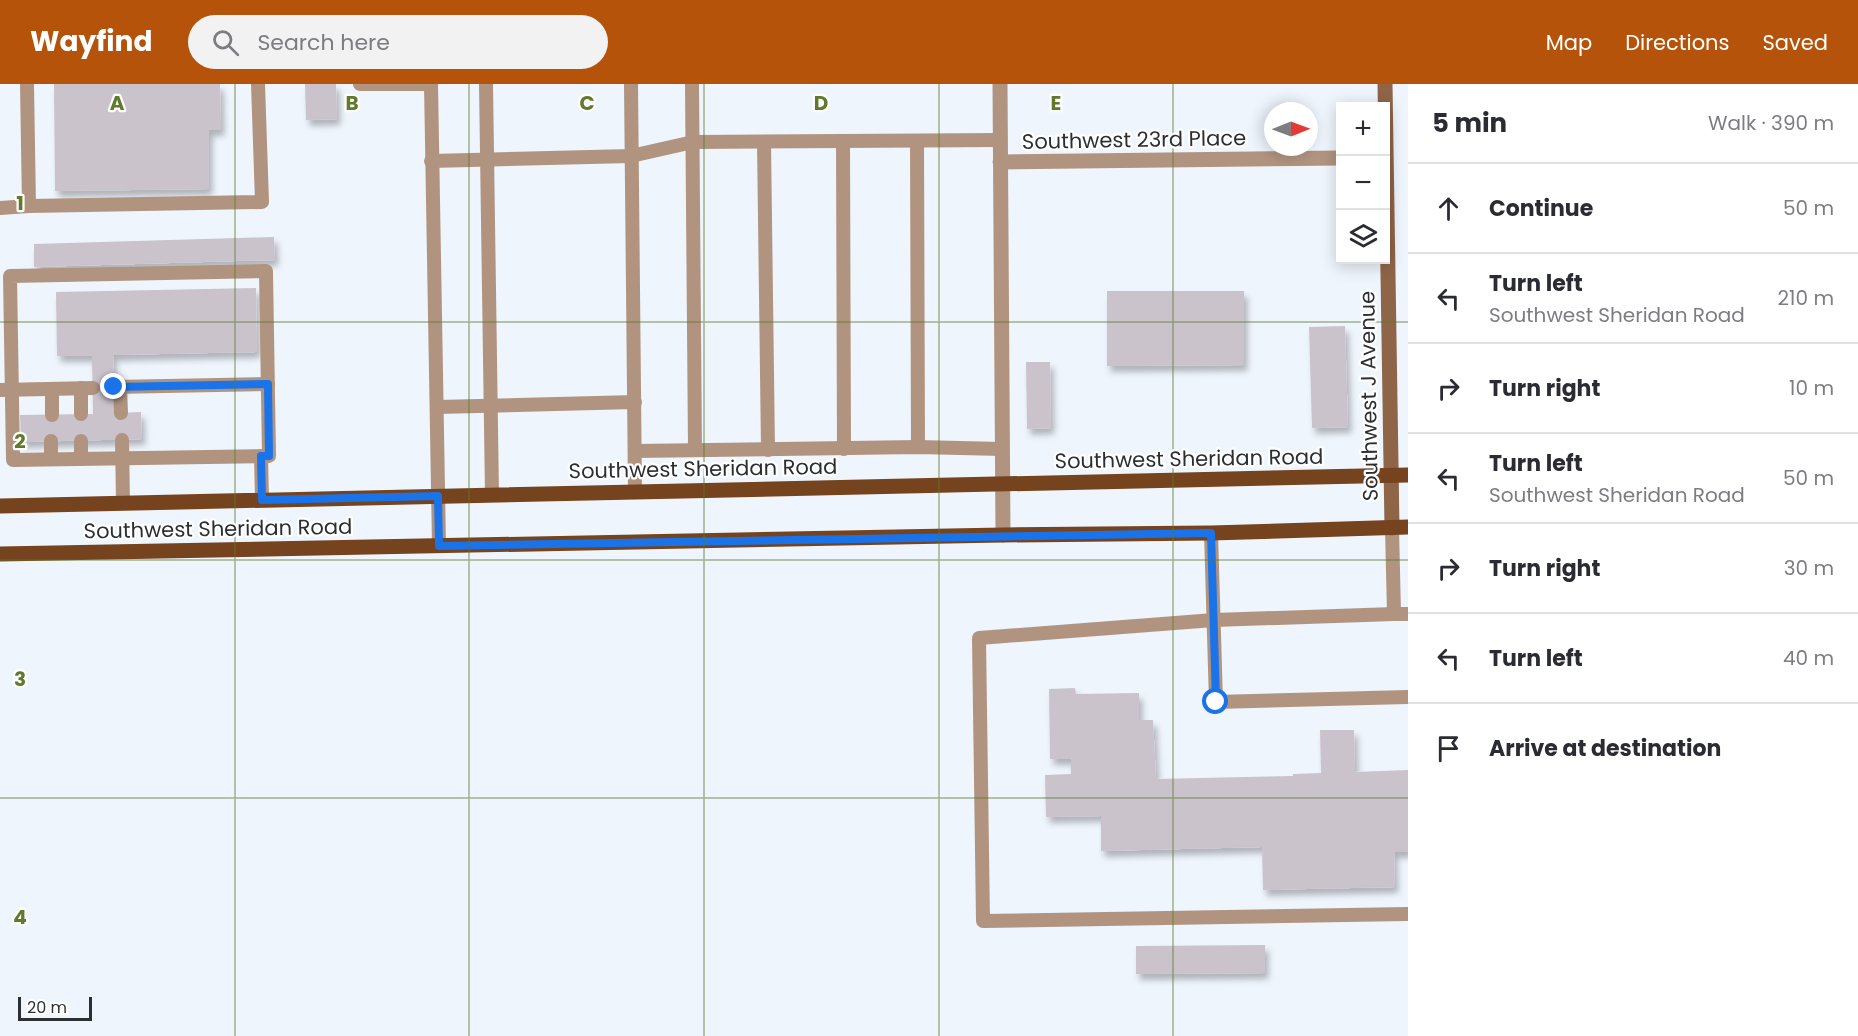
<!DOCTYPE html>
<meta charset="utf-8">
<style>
:root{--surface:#fff;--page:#f2f2f3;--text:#2b2b33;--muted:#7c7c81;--line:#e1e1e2;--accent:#b45309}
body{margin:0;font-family:Poppins,sans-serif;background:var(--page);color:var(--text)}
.controls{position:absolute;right:18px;top:18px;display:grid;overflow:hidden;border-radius:0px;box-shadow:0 3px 15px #0003}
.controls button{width:54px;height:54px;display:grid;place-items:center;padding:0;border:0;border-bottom:2px solid var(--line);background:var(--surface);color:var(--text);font:30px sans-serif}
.compass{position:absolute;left:1264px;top:18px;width:54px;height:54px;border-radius:50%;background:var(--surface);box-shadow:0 3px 15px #0003;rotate:89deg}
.scale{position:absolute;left:18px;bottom:15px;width:74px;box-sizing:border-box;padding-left:6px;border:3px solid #2c2f32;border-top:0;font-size:16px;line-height:21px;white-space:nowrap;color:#2c2f32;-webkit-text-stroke:4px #fff;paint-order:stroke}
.stop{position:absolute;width:18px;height:18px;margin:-14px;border:4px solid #1a73e8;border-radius:50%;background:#fff}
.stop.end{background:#1a73e8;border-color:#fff;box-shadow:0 2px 6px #0008}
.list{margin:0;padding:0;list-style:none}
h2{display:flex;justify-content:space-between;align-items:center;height:78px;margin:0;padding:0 24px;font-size:26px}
h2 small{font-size:20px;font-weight:400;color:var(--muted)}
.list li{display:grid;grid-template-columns:39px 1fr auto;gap:18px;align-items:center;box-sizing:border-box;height:90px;padding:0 24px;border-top:2px solid var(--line)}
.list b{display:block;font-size:22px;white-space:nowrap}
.list p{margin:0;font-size:20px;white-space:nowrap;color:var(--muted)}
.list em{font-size:20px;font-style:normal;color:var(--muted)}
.icon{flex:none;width:33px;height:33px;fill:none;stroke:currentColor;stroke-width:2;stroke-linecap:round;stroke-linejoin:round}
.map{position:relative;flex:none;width:1408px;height:952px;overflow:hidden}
header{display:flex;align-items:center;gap:36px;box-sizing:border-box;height:84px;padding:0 30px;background:var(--accent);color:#fff}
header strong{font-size:28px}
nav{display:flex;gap:33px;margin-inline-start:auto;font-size:21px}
.search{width:420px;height:54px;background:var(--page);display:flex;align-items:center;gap:15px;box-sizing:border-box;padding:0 21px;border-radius:33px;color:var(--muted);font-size:22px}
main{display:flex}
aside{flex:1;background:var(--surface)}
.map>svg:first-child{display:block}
</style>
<header>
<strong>Wayfind</strong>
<div class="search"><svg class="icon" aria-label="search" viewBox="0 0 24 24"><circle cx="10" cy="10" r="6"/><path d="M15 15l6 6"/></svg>Search here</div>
<nav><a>Map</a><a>Directions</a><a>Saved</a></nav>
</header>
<main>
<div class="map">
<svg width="1408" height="952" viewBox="0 0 1408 952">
<defs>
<filter id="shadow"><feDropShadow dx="3.5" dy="6" stdDeviation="3" flood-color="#0004"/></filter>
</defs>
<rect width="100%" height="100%" fill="#eff5fd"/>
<!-- building -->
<g fill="#cac3cb" filter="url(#shadow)">
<path d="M54,0H220L221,46H209V105L55,107Z"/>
<path d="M305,0H336L337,35L306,36Z"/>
<path d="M274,153L275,176L34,183V160Z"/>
<path d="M256,204L257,268L113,271L115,329L141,328L142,355L21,358L20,331L93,330L92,272H57L56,208Z"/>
<path d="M1107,207H1244V281L1107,282Z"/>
<path d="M1345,242L1348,343L1312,344L1309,243Z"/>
<path d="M1026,278H1050L1051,344L1027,345Z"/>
<path d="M1075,604L1076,610L1139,609V636H1153L1156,695L1293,692V690L1321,689L1320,646H1354L1355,688L1408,686V768H1394L1395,803L1263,806L1262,763L1101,767V732L1046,733L1045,691L1071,690V675H1050L1049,605Z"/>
<path d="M1265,861V889L1136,890V862Z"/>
</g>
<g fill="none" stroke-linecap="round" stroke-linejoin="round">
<!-- lane -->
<g stroke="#b19480" stroke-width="14">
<path d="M360,0H429"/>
<path d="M431,0L439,462"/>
<path d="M486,0L492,411"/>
<path d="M631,0L635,408"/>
<path d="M692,0L695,366"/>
<path d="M843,57L844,365"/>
<path d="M917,57L918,363"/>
<path d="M764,58L768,366"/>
<path d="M431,77L631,72L693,58L1000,56"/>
<path d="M29,122L262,118L258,0"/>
<path d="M0,124L29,122L27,0"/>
<path d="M266,187L269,372L13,376L10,192Z"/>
<path d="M114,303L268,300"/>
<path d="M120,303L121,329"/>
<path d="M81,304V330"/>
<path d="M0,306L93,304"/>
<path d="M437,323L635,318"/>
<path d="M52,331V305"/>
<path d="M122,356L123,419"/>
<path d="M635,367L918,363L1002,365"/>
<path d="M261,372L262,416"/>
<path d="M51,375V357"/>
<path d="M81,375V357"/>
<path d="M1392,444L1394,530H1408"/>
<path d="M1211,449L1216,618L1408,613"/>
<path d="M1394,530L1214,536L979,554L983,837L1408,830"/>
</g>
<!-- street -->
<g stroke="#b19480" stroke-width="15">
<path d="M1000,0L1003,451"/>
<path d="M1000,78L1340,74"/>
</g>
<!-- secondary -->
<path stroke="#8f6548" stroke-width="15" d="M1385,0L1392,444"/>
<!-- primary -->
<g stroke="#75431d" stroke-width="15">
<path d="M0,422L1408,391"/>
<path d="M0,470L1003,451L1211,449L1408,443"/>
</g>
</g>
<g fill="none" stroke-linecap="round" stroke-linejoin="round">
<!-- route -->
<path stroke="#1a73e8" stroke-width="8" d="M114,303L268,300L269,372H261L262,416L438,412L439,462L1211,449L1216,618"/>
</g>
<!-- grid -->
<path fill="none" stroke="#61792b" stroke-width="1.5" stroke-opacity="0.55" d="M235,0V952M469,0V952M704,0V952M939,0V952M1173,0V952M0,238H1408M0,476H1408M0,714H1408"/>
<g text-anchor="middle" stroke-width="4.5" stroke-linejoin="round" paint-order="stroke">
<!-- street labels -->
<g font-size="21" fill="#2c2f32" stroke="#fff">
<text transform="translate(1134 56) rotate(-1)" y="7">Southwest 23rd Place</text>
<text transform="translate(1369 312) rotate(-91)" y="7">Southwest J Avenue</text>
<text transform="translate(1189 375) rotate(-1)" y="7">Southwest Sheridan Road</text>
<text transform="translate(703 385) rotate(-1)" y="7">Southwest Sheridan Road</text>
<text transform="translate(218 445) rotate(-1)" y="7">Southwest Sheridan Road</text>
</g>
</g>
<g font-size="20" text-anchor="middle" font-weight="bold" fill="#61792b" stroke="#fff" stroke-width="4.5" stroke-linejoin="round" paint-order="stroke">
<text x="117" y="26">A</text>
<text x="352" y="26">B</text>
<text x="587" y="26">C</text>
<text x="821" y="26">D</text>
<text x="1056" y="26">E</text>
<text x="20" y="126">1</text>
<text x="20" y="364">2</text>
<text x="20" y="602">3</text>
<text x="20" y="840">4</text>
</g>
</svg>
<div class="controls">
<button>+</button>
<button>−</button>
<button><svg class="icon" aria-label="layers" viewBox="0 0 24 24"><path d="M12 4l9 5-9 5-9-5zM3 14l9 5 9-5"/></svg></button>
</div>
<svg class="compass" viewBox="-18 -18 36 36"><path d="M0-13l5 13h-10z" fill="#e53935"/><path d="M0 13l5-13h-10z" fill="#7c7c81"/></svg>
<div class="scale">20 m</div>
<div class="stop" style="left:1216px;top:618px"></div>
<div class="stop end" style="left:114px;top:303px"></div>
</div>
<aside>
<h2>5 min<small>Walk · 390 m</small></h2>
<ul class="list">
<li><svg class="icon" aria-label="ahead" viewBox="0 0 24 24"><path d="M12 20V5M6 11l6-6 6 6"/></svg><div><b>Continue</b></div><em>50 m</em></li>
<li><svg class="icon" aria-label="left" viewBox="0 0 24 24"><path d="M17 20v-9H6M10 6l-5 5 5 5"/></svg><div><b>Turn left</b><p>Southwest Sheridan Road</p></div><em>210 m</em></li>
<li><svg class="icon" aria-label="right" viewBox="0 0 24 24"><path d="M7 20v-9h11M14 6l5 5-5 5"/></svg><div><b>Turn right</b></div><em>10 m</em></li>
<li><svg class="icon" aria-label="left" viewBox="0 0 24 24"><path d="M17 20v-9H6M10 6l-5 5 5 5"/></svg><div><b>Turn left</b><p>Southwest Sheridan Road</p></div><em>50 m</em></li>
<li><svg class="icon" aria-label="right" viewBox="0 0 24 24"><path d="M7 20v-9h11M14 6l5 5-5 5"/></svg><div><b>Turn right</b></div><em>30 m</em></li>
<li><svg class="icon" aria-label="left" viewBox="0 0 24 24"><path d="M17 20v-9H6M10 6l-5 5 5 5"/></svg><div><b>Turn left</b></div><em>40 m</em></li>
<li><svg class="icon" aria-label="arrive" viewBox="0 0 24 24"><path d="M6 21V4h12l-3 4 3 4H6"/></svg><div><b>Arrive at destination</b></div></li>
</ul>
</aside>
</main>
